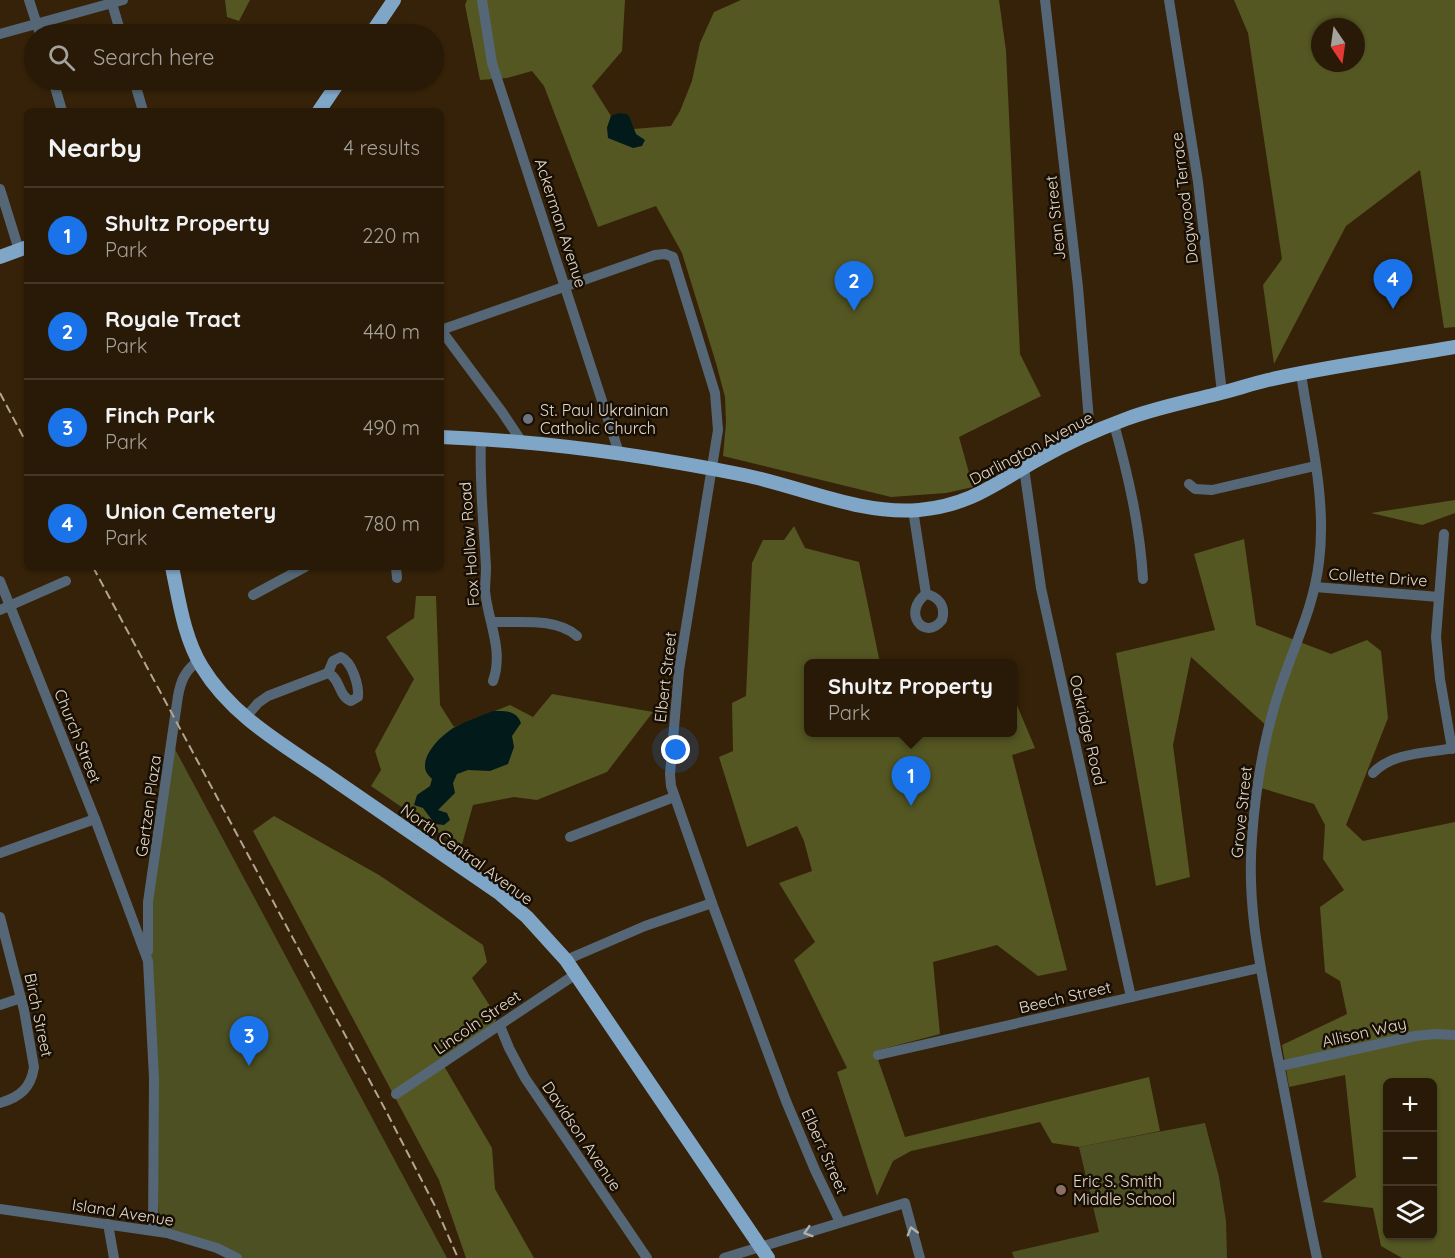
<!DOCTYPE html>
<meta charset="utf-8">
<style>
:root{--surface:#281a06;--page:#342714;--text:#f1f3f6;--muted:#a5a19b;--line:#443828;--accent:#1a73e8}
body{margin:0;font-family:Quicksand,sans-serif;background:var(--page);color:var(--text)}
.controls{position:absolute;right:18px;bottom:18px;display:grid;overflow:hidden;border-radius:9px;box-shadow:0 2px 4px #0004}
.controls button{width:54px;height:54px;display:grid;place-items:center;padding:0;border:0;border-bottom:2px solid var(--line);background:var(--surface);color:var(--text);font:30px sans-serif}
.compass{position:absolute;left:1311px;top:18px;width:54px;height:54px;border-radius:50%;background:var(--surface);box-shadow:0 2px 4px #0004;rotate:167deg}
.you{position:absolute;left:676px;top:750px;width:21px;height:21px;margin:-15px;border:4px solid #fff;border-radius:50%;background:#1a73e8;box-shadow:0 0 0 9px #1a73e833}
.badge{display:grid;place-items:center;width:39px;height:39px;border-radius:50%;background:var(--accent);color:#fff;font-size:20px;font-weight:700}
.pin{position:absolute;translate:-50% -50px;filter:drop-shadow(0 2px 3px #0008)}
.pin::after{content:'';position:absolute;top:32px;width:21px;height:18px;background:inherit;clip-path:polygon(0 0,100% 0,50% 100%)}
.popup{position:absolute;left:804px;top:659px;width:213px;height:78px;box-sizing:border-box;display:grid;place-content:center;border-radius:9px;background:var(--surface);filter:drop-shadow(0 2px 4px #0005);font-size:20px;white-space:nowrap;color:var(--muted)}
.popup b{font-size:22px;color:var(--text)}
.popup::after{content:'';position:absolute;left:50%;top:100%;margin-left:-12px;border:12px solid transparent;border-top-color:var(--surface)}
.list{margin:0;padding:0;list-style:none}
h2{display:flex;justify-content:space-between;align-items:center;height:78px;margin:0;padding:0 24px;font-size:26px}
h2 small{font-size:20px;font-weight:400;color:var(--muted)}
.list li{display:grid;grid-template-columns:39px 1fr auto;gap:18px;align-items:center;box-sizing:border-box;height:96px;padding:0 24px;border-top:2px solid var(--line)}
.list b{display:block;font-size:22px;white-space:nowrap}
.list p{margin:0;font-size:20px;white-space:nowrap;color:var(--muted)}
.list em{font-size:20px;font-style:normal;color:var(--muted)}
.icon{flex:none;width:33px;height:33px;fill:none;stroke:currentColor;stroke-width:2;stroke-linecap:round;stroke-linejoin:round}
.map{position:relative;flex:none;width:1455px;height:1258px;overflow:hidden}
.search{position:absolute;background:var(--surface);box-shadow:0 2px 4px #0004;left:24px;top:24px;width:420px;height:66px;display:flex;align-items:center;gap:15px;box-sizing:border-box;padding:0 21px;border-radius:33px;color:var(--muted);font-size:22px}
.panel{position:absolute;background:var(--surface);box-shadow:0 2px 4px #0004;left:24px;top:108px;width:420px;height:462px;border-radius:9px}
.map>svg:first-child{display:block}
</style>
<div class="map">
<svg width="1455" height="1258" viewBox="0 0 1455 1258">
<rect width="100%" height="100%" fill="#362208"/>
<!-- green -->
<g fill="#4d5022">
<path d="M168,736L447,1258H232L159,1230L148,899Z"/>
<path d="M1205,1123L1219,1177L1226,1221L1227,1258H1014L1012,1252L1099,1232L1079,1147Z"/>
</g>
<!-- forest -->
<g fill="#545722" fill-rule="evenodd">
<path d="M225,0H250L239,21L227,17Z"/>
<path d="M467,0H625L622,51L592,86L611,116L607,128L636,134L633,129L671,126L680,111L692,81L700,43L714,12L741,0H999L1006,51L1020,354L1041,396L959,437L973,487L946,493L891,497L723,456L726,423L725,397L716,363L682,253L656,206L598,227L544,86L532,71L507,78L480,80L465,5Z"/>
<path d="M1234,0H1455V327L1444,328L1420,170L1346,226L1274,364L1263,285L1282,259L1248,33ZM1320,27H1356V63H1320Z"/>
<path d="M1455,500V513L1422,525L1371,513Z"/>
<path d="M794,526L805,548L859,562L880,663L809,664V732H1013V696L1035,748L1012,755L1067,970L1038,976L997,945L933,962L940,1034L875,1051L905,1137L1149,1077L1160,1131L1079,1147L1052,1143L1040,1122L911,1151L893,1161L877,1196L837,1072L847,1068L794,960L815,942L779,883L812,871L804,841L797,826L747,847L719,757L733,751L732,703L746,696L752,563L763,540H784Z"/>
<path d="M1244,539L1256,625L1331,654L1367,640L1381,651L1388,718L1346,825L1363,841L1455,822V1258H1402L1381,1246L1373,1208L1322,1202L1356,1177L1345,1075L1289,1087L1282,1045L1347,1014L1340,981L1325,972L1320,907L1344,890L1323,859L1325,825L1314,804L1258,787L1269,728L1191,657L1173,745L1190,877L1156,886L1116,653L1215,630L1194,554ZM1388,1082H1432V1236H1388Z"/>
<path d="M416,596H436L440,705L454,727L510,705L533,717L552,694L653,712L607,772L537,800L514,797L473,805L461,848L371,786L381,770L375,751L414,679L386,637L414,618Z"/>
<path d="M274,816L379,875L483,945L487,962L472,978L497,1017L491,1033L444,1066L492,1148L495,1189L534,1258H466L439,1180L253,831Z"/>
</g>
<!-- water -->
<g fill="#031a1b">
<path d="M619,113L627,114L629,116L636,134L645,140L642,146L633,148L608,138L607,128L611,116Z"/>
<path d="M493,711C506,711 516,710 521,723L512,736L514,747L508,764L490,771L468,770L457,774L453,783L455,793L438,810L447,813L450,820L444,825L435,824L423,808L414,805L417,795L430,786L432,779C429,776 425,772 425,767C424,751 445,732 457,726C469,720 481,716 493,711Z"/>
</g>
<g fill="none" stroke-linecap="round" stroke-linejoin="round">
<!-- minor -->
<g stroke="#556776" stroke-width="10">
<path d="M29,0L40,34"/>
<path d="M111,0L121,34"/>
<path d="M482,0L492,63L619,453"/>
<path d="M1045,0L1078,287L1090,433"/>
<path d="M1169,0L1198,182L1222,393"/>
<path d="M0,34L123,0"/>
<path d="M53,80L62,111"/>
<path d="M134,80L143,111"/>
<path d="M0,189L19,250"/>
<path d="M1301,374C1310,435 1327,500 1319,562C1314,602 1301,630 1288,666C1267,720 1256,780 1252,838C1246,912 1263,977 1276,1049C1290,1119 1302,1189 1317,1258"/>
<path d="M1114,424C1128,475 1140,526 1143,579"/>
<path d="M481,439C479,482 484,525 486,568C486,576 485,583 485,591C488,622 504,650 493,681"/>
<path d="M522,442L502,412L441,330L655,255L665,254L673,257L715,393L718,430L679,670L670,774L671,786L713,906L786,1101L815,1170L840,1222"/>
<path d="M1024,468L1041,588L1131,997"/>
<path d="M1189,484L1195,489L1212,490L1315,466"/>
<path d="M913,510L926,594"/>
<path d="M1444,534L1436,637L1440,679L1452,749"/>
<path d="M396,567L397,578"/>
<path d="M0,581L95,819L148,961L154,1078L153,1230"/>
<path d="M1315,587L1439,597"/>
<path d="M926,594C939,597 946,606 942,620C925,642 901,613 926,594Z"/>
<path d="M253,595L305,567"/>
<path d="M0,610L66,581"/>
<path d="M492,622C518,623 556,617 577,636"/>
<path d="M341,657C352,662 359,685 358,697L351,701C338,696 341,679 328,673L333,661Z"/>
<path d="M246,717L258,703L268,696L328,673"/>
<path d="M1373,773C1392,752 1429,753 1455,748"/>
<path d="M570,837L674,797"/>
<path d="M0,853L95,819"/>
<path d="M0,917L24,1010L34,1067C31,1088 20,1097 0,1103"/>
<path d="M148,951V902L178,696C181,680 185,671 198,661"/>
<path d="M566,960L645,926L712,903"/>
<path d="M0,1005L21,998"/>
<path d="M500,1026L509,1048L525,1078L647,1258"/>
<path d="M878,1055L1259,968"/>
<path d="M1280,1066L1415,1036L1436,1034L1455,1035"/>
<path d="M396,1094L576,974"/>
<path d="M0,1209L167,1233L217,1248L237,1258"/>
<path d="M108,1224L114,1258"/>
<path d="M724,1258L905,1203L920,1258"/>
</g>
<!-- major -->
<g stroke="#80a6c7" stroke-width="14">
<path d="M371,34L394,0"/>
<path d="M319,111L340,80"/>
<path d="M0,257L27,247"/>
<path d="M441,437C543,441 644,455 744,475C802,487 860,515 919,510C972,505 996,483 1039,459C1067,443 1096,430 1126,419C1155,408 1186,402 1217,394C1234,390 1251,384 1268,380C1329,366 1393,358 1455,347"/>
<path d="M172,567C179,600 184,638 202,667C233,718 286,746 333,779C389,817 444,855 499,893L527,917L566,960L768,1258"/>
</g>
<!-- rail -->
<g stroke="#b4a593" stroke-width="2" stroke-dasharray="9 4.5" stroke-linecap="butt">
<path d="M0,393L27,444"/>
<path d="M93,567L386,1111L436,1208L458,1258"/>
</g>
</g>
<!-- one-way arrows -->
<defs><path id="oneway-chevron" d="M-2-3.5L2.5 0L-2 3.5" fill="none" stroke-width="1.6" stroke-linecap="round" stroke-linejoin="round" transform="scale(1.5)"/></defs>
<g stroke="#b3b0ac">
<use href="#oneway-chevron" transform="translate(912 1231) rotate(-106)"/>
<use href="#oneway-chevron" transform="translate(808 1232) rotate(163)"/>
</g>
<!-- markers -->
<circle fill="#6b7280" stroke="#170e04" stroke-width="2" cx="528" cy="419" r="6"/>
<circle fill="#8d6e63" stroke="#170e04" stroke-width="2" cx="1061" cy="1190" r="6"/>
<g text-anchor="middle" stroke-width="5" stroke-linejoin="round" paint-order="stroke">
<!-- street labels -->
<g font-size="16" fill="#e5d8c9" stroke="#170e04">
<text transform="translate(1184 198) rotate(-97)" y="6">Dogwood Terrace</text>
<text transform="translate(1055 218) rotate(-96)" y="6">Jean Street</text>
<text transform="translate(561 223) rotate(72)" y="6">Ackerman Avenue</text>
<text transform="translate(1031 448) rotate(-28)" y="6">Darlington Avenue</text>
<text transform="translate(469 544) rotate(-94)" y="6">Fox Hollow Road</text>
<text transform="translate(1378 577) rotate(4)" y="6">Collette Drive</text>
<text transform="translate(665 677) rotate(-83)" y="6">Elbert Street</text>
<text transform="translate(1088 730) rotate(77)" y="6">Oakridge Road</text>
<text transform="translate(78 736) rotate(68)" y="6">Church Street</text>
<text transform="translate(148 806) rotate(-82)" y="6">Gertzen Plaza</text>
<text transform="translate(1241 812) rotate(-84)" y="6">Grove Street</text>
<text transform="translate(467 854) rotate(36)" y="6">North Central Avenue</text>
<text transform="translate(1065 997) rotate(-13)" y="6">Beech Street</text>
<text transform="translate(39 1015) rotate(78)" y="6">Birch Street</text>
<text transform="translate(477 1022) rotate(-34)" y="6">Lincoln Street</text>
<text transform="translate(1364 1032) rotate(-13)" y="6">Allison Way</text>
<text transform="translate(582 1136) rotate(56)" y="6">Davidson Avenue</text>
<text transform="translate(825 1151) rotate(66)" y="6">Elbert Street</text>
<text transform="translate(123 1212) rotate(9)" y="6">Island Avenue</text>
</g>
<!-- poi labels -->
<g font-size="16" fill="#e5d8c9" stroke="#170e04" text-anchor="start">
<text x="540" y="416">St. Paul Ukrainian<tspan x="540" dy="18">Catholic Church</tspan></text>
<text x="1073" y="1187">Eric S. Smith<tspan x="1073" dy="18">Middle School</tspan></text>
</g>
</g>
</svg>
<div class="controls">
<button>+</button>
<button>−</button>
<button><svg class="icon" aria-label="layers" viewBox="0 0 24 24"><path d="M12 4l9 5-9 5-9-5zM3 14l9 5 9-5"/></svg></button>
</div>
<svg class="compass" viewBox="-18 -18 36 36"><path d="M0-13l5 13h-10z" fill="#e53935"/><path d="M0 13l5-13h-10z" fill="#a5a19b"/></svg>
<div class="you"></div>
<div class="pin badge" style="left:911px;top:806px">1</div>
<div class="popup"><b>Shultz Property</b>Park</div>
<div class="pin badge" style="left:854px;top:311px">2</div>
<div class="pin badge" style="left:249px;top:1066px">3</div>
<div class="pin badge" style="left:1393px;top:309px">4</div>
<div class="search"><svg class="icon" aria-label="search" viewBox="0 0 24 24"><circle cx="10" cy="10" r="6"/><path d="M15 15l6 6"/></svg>Search here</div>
<section class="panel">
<h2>Nearby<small>4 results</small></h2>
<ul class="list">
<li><span class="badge">1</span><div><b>Shultz Property</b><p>Park</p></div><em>220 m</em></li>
<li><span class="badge">2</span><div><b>Royale Tract</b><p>Park</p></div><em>440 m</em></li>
<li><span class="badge">3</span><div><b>Finch Park</b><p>Park</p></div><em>490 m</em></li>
<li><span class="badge">4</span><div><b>Union Cemetery</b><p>Park</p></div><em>780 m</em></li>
</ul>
</section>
</div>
